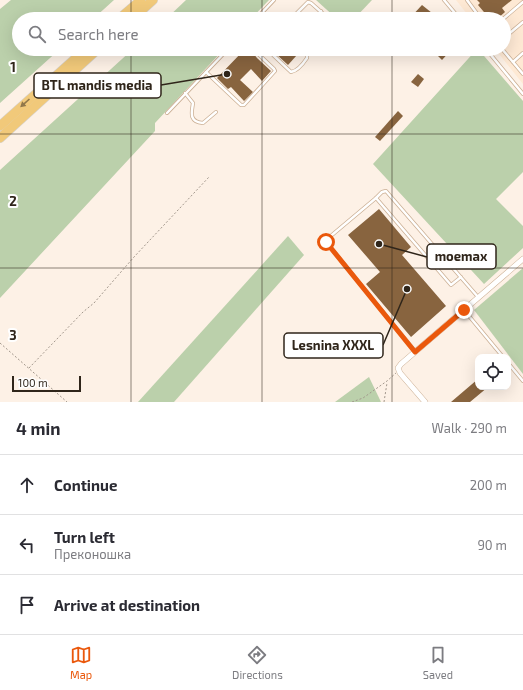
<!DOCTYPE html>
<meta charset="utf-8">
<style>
:root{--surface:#fff;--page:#f2f2f3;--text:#2b2b33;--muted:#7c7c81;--line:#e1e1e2;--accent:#ea580c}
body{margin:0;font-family:"Exo 2",sans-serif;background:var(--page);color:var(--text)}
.controls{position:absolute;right:12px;bottom:12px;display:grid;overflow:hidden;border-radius:8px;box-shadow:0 4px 16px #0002}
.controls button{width:36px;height:36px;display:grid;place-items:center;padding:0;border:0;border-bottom:1px solid var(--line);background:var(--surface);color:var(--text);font:20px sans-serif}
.scale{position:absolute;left:12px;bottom:10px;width:69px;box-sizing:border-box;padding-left:4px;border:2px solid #2f251a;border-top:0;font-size:11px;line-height:14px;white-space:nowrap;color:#2f251a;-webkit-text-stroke:3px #fff;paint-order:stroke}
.stop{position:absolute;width:12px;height:12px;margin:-9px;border:3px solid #ea580c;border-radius:50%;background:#fff}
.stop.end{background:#ea580c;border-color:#fff;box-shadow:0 1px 4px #0008}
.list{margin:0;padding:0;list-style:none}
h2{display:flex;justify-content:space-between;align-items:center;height:52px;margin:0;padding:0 16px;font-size:17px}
h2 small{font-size:13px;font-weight:400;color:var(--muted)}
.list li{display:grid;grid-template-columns:26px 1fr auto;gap:12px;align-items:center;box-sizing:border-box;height:60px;padding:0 16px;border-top:1px solid var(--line)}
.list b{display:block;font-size:15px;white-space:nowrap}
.list p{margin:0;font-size:13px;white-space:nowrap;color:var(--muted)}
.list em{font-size:13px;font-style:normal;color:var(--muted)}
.icon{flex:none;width:22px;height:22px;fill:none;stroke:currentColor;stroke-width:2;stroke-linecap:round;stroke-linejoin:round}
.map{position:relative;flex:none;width:523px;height:402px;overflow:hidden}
.search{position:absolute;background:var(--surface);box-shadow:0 4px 16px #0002;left:12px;right:12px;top:12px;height:44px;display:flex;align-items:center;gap:10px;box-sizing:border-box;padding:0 14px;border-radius:22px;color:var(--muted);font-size:15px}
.sheet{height:232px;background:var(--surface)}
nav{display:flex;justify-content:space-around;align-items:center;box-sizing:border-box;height:56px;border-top:1px solid var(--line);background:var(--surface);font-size:11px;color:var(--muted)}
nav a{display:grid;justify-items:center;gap:2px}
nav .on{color:var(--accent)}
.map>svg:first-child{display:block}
</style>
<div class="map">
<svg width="523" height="402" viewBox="0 0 523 402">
<rect width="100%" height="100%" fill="#fdf1e6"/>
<!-- built -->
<path fill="#fee9d4" d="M456,0H523V84L495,49H504V19H471Z"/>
<!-- green -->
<g fill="#bbd0ab">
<path d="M11,0H114L93,19H19V49H60L0,103V9Z"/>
<path d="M186,0H269L251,19H166Z"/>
<path d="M316,0H372L354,19H337Z"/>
<path d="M133,49H224L155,123V131L0,298V170Z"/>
<path d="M477,49H478L523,101V172L496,199L523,226V248L484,284L373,164Z"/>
<path d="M288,236L304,255L174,402H138Z"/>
<path d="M523,268V374L474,310Z"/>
<path d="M369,377L381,402H335Z"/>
</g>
<!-- building -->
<g fill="#88643f">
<path d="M477,0H512L502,8L505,12L497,19L494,14L489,18L478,5L480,3Z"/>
<path d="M422,5L432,13L427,19H409Z"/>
<path d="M245,49H250L257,58L271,71L262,81L251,69L240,80L253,92L244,101L231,87L228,89L217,78Z"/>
<path d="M281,49H291L297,55L288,65L276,54Z"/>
<path d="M442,49H452L442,60L437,55Z"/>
<path d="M418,74L424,79L418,87L411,82Z"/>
<path d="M398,111L403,116L380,141L375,137Z"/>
<path d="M379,209L411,247L402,255L446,306L411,337L366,284L380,272L348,235Z"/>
<path d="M478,379V387H488L470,402H451Z"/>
</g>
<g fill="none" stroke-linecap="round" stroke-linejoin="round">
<!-- lane casing -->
<g stroke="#cbaf94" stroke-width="4">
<g id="lane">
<path d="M444,0L460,19"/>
<path d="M467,0L481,19"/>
<path d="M256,19L274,0"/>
<path d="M291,19L308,2L311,3L329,19"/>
<path d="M314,19L321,11"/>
<path d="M503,19L523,2"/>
<path d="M504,38L523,22"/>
<path d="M270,49L271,53L291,72C298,71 303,64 307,58V53L311,49"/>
<path d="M302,49L307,53"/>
<path d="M486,49L523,94"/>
<path d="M502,49L523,74"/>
<path d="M513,62L523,53"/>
<path d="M206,72L241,105H244L275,71L274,69L253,49"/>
<path d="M185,93L193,103C192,111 188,122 203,123L216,112"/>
<path d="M167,113L228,49"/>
<path d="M376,198L326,240V242L415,351"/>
<path d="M461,277L451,285L376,198L382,192L386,191L478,297"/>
<path d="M464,310L503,357"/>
<path d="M508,363L523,381"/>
</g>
</g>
<!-- street casing -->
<g stroke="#cbaf94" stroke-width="6">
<path id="street" d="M425,402L400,373L398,368L401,364L523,259"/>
</g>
<!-- highway casing -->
<g stroke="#d5d3d1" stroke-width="10">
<g id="highway">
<path d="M119,19L141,0"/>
<path d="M132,19L153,0"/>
<path d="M0,126L86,49"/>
<path d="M0,138L98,49"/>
</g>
</g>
<!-- path -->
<g stroke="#a2978c" stroke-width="1" stroke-dasharray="2 2" stroke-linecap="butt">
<path d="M0,343L67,402"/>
<path d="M29,368L83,312L94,303L134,257L209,177"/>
<path d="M352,402L363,398L387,381L396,373"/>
<path d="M384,402L387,383"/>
</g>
<!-- lane -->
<use href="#lane" stroke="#fff" stroke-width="2.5"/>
<!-- street -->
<use href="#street" stroke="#fff" stroke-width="5"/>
<!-- highway -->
<use href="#highway" stroke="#f1c97a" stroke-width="9"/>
</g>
<!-- one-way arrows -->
<defs><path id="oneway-solid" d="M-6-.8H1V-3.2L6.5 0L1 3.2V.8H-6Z"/></defs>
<use fill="#90774a" href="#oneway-solid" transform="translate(25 103) rotate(138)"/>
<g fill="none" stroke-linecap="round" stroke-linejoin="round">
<!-- route -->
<path stroke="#ea580c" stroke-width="5" d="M326,242L415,352L464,310"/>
</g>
<!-- grid -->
<path fill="none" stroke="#2f251a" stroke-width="1" stroke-opacity="0.55" d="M131,0V19M262,0V19M392,0V19M131,49V402M262,49V402M392,49V402M0,134H523M0,268H523"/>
<g font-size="13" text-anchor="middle" font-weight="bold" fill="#2f251a" stroke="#fff" stroke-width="4" stroke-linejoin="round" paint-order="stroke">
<text x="13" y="72">1</text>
<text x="13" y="206">2</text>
<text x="13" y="340">3</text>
</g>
<!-- callouts -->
<path fill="none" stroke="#2f251a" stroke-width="1.5" d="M227 74L161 85M379 244L427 257M407 289L383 345"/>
<g fill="#2f251a" stroke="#fff" stroke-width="1.5">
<circle cx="227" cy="74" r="4"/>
<circle cx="379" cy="244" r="4"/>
<circle cx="407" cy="289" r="4"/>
</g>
<g fill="#fff" stroke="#2f251a" stroke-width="1.5">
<rect x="34" y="73" width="127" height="25" rx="4"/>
<rect x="427" y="244" width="69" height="25" rx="4"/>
<rect x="284" y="333" width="99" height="25" rx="4"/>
</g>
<g font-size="13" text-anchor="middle" font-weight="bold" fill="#2f251a">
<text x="97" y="90">BTL mandis media</text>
<text x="461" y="261">moemax</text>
<text x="333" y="350">Lesnina XXXL</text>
</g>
</svg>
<div class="controls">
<button><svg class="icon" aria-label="locate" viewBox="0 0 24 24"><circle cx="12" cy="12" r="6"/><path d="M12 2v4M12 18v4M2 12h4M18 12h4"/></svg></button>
</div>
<div class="scale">100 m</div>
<div class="stop" style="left:326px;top:242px"></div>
<div class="stop end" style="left:464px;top:310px"></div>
<div class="search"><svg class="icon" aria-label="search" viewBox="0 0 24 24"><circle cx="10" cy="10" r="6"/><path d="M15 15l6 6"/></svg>Search here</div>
</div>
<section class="sheet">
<h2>4 min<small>Walk · 290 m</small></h2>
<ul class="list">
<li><svg class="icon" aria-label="ahead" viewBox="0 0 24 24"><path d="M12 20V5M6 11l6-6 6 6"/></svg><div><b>Continue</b></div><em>200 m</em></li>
<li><svg class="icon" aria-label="left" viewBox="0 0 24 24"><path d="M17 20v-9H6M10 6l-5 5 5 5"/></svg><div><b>Turn left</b><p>Преконошка</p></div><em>90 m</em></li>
<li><svg class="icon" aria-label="arrive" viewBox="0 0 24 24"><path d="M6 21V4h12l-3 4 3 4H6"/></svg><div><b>Arrive at destination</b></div></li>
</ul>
</section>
<nav>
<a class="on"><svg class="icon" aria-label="map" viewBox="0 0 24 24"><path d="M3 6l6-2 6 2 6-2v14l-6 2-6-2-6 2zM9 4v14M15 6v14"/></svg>Map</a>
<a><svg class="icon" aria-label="directions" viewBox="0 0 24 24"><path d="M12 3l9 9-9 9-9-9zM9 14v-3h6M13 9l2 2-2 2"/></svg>Directions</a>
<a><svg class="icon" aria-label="saved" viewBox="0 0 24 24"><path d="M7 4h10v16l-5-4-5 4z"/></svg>Saved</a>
</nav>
